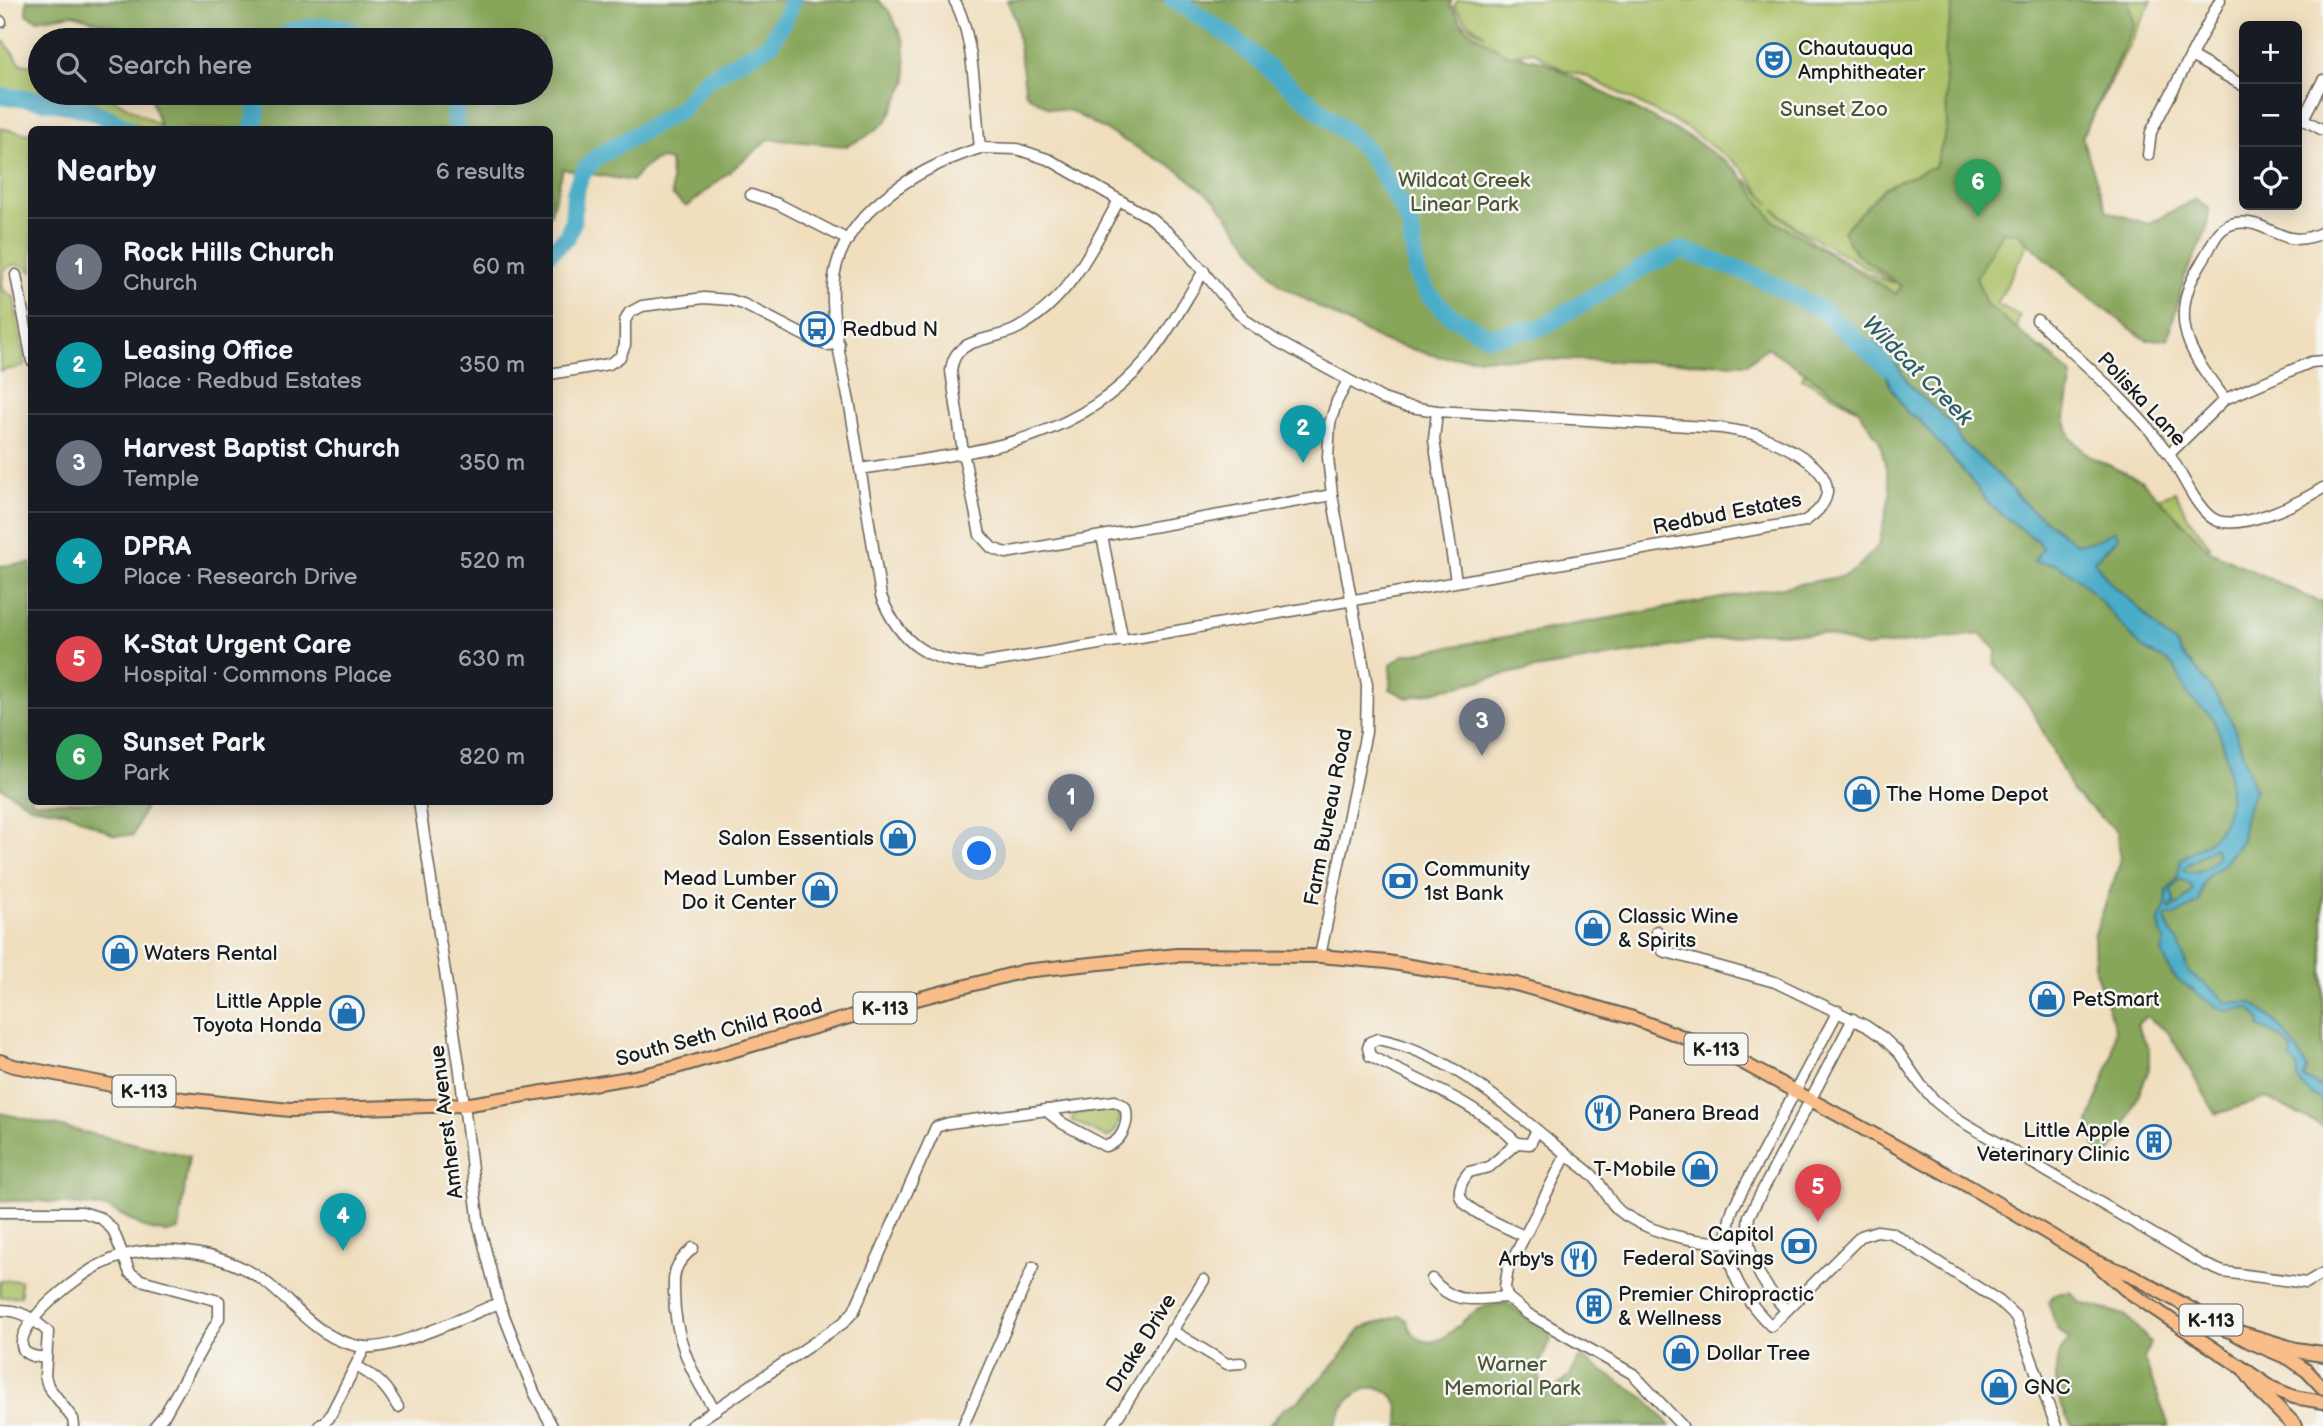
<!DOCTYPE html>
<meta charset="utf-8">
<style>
:root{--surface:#171b24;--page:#242831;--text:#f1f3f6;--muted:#9ea1a6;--line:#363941;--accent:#0f766e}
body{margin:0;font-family:"Balsamiq Sans",sans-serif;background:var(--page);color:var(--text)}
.controls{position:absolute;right:21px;top:21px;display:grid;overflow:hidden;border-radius:10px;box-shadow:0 4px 18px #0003}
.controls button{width:63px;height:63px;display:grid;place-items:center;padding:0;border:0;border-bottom:2px solid var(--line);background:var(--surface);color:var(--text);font:35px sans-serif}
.you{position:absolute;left:980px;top:854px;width:24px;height:24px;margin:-18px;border:5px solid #fff;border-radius:50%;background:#1a73e8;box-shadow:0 0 0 10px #1a73e833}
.badge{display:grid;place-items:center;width:46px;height:46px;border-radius:50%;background:var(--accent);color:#fff;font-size:23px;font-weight:700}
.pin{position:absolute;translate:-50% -58px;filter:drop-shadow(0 2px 4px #0008)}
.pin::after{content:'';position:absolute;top:37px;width:24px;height:21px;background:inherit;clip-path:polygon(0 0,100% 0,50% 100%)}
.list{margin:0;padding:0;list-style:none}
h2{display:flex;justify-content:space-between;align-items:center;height:91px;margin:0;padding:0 28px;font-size:30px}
h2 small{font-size:23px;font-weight:400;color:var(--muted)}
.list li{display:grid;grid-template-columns:46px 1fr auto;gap:21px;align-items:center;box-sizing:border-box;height:98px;padding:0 28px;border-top:2px solid var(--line)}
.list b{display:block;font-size:26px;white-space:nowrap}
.list p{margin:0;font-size:23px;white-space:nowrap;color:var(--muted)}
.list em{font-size:23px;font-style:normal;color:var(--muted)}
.icon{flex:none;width:38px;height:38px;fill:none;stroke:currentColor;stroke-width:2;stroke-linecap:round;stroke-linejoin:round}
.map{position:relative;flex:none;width:2323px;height:1426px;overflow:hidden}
.search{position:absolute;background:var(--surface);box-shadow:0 4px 18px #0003;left:28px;top:28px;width:525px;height:77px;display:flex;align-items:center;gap:18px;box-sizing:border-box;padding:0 24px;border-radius:38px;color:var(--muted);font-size:26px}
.panel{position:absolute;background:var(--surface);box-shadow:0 4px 18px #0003;left:28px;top:126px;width:525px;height:679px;border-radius:10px}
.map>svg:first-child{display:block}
</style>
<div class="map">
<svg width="2323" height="1426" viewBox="0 0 2323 1426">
<rect width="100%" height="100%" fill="#f6f6f2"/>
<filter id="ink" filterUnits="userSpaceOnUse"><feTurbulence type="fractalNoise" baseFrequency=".0143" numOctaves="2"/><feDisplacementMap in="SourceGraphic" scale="14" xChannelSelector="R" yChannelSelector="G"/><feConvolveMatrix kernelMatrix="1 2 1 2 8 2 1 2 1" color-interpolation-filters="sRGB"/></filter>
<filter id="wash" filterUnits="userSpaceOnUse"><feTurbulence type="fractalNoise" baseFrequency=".00686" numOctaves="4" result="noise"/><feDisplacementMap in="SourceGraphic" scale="28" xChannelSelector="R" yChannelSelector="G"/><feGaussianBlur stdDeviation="1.57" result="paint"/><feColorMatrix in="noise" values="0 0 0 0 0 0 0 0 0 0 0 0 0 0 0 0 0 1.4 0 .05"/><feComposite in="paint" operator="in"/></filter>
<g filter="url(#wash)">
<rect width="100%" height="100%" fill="#f0debd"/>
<!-- green -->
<g fill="#aac065" stroke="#636e40" stroke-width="2" fill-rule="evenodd">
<path d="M1422,0L1485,35L1465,20L1454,7L1458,0H2152L1997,304L2020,316L2017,323L2019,336L2036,348H2043L2056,359L2023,420L2157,498L2175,492L2188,517L2211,547L2112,553L1915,492L1866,414L1802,378L1808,366L1731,322L1707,364L1461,343ZM1532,51L1564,70L1586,76L1685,127L1742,168L1770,204L1748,181L1518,53ZM1774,209L1795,227L1894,283C1866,277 1791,231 1774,209Z"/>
<path d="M0,42H5L21,64L40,67V93H103L166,129H143L78,94L0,90Z"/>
<path d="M0,128L29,134L31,136L32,272C22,263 15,262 4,270L2,282L3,290L14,297L25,366L0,371Z"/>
<path d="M1114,1108L1119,1111C1122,1119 1115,1135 1107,1138L1073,1121L1072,1118L1076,1113Z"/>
<path d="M20,1280L21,1296L0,1297V1281Z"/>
</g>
<!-- forest -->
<g fill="#87a65a" stroke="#52613b" stroke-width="2">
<path d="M27,0H878L889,11L904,41L907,81L886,122L864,138L846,146L769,139L687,207L672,195L670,161C653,154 642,170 632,181L563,169L550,216V130L161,129L150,96L151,93H541V40H156L73,14L37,20L26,14Z"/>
<path d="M1007,0H1452L1450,5L1466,29L1508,55L1543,61L1693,139L1738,171L1774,221L1896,294L1901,286L1854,252L1843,231L1885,187L1935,166L1947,128L1945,48L1954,0H2128L2134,25L2082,138L2107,211L2148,224L2196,199L2209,208L2207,230L2185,276L2168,339L2146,340L2082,292L2018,233L2002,232L1976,277L1986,304L2072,375L2065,418L2071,438L2089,456L2141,480L2210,551L2317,601H2323V1127L2267,1098L2216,1114L2168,1032L2146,1016L2137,1025L2149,1049V1069L2118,1143L2110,1153L2097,1155L2089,1122L2112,1056L2115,1028L2095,971L2094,936L2120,863L2118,832L2073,792L2030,706L1994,663L1997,650L1981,634L1865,647L1822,634L1761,632L1516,672L1407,698L1390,689L1391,664L1404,655L1844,576L1856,569L1879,545L1891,490L1880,442L1857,408L1767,347L1747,364L1440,357L1382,341L1333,315L1279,284L1216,201L1178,170L1071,111L1049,108L1026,94L1015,19Z"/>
<path d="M31,563L32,802H147L133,836L114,835L67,812L31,806L0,787V566Z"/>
<path d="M0,1113L189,1156L179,1230L167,1233L147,1229L109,1208L40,1201H0Z"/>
<path d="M2070,1292L2081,1303L2125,1315L2150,1342L2144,1359L2169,1426H2072C2059,1406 2051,1378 2059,1354C2061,1349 2066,1344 2069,1339L2057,1329L2048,1302L2055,1294Z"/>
<path d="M1507,1303L1549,1334L1551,1340C1542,1357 1532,1373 1545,1390H1554L1571,1374L1579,1358L1584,1359L1646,1399L1670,1426H1399C1405,1376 1350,1374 1335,1426H1268L1283,1409L1298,1401L1308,1391L1337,1361L1361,1328L1399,1316L1407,1320C1408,1328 1411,1333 1418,1338C1441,1353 1461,1318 1479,1309C1489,1304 1497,1304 1507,1303Z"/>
</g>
<!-- water -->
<path fill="#48acc8" stroke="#326472" stroke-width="2" fill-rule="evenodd" d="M1875,340L1888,359L1896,364L1910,386L1952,424L1960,440L1997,474L2028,507L2075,543C2091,545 2101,537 2115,531L2119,537L2094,561L2111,584L2135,604L2164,635L2176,644L2181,654L2198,671L2223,705L2234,727L2255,790L2244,818L2242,840L2222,866L2210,874L2203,884L2199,902L2175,916L2168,915L2165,919L2172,934L2178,941L2189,973L2217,993L2227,1003H2253C2276,1019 2295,1043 2307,1068L2304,1078L2323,1088V1102C2310,1092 2295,1087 2298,1069L2291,1059L2292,1050L2282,1038L2259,1026L2261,1021L2250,1008L2228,1011L2213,1005L2173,976L2162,953L2165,941L2161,934L2159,921L2166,905L2167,891L2177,879L2181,859C2195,849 2209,844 2219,830C2239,805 2228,743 2212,718C2206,709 2195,705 2189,696C2182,685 2179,669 2167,661C2159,656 2150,655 2143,648C2117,624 2093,585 2060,566C2053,562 2042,563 2034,562L2042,548L2037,541L1990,505L1963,470L1926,429L1919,419L1907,413L1890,386L1886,374L1866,355ZM2214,847L2217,856C2210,869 2199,873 2185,872L2184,868ZM2180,879L2192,886L2193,890L2182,903L2170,909L2169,905L2175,903L2171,891Z"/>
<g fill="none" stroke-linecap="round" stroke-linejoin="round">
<!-- river -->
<g stroke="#48acc8" stroke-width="18">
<path d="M1174,0L1230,36L1364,147L1384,176L1410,223L1417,275L1429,295L1451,316L1489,337L1542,327L1649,264L1682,250L1754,275L1822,310L1886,366"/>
<path d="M283,40L288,32C321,25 339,21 369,40"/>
<path d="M453,93L456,130"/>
<path d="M0,96C43,101 93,103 128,130"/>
<path d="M251,130L254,125L260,93"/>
<path d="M550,252L567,237L573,221L575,192L580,178L587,167L598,156L680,110L706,80L770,44L789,10L792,0"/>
</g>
</g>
</g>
<g filter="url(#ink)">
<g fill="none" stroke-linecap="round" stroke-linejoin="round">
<!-- minor casing -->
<g stroke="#666054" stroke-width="13">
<g id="minor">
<path d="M954,0C975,35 975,107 980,148"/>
<path d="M0,21L1,22"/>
<path d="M2191,56L2244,86"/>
<path d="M2299,117L2323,130"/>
<path d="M2303,119L2323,80"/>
<path d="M980,148L1017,149L1050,160L1152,219L1179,242L1229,303L1248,322L1277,341L1383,399L1404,406L1437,411L1722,428C1735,431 1748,432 1760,436C1797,450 1861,483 1805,521C1530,568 1256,619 980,664C929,663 900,644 881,596C871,535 861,474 851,412C844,374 831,324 833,286C838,213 918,168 980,148Z"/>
<path d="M2148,155L2151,132L2220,0"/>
<path d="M751,195L778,204L848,240"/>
<path d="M1119,200C1092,249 1069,300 1018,328C994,342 954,335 951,371L963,452L980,535L992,548L1006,553L1332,495"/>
<path d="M16,275L32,361"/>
<path d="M2037,320C2082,362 2131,403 2168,453C2181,470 2198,515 2218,521C2246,529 2299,503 2323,488"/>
<path d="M550,374L609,364L620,357L625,345V321L629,313L642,306L704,298L730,300L743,304L817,342L827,345L839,344"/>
<path d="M2225,399C2199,364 2172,333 2189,287C2193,275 2201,264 2207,253C2214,240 2219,226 2236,223C2270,218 2282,253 2323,232"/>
<path d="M1437,411L1434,440L1456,581"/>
<path d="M2169,454L2225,399L2311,362L2323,361"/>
<path d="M860,469C966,452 1071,448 1146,360C1169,333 1185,300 1204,271"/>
<path d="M1102,536L1123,641"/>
<path d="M419,802L459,1064L479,1225L499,1303L534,1392L552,1426"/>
<path d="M1657,931L1663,951L1775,982L1866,1026L1882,1037L1899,1053L1921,1085L1935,1101L1956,1118L2204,1264L2223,1272L2306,1283L2323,1273"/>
<path d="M1320,956L1366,732L1367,685L1332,495L1328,457L1330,423L1337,401L1348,381"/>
<path d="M1838,1011L1733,1208C1717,1256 1738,1293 1771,1326L1861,1236L1877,1231L1892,1233L1999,1301L2016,1317L2056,1426"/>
<path d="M1537,1130L1530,1144L1517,1143C1475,1101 1421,1083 1370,1056L1368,1048L1370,1042L1378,1039C1445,1051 1511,1108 1562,1151C1572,1160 1586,1168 1595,1178C1606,1190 1610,1206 1625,1215C1663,1239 1703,1243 1747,1243"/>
<path d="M1517,1143L1489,1167L1469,1172C1464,1178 1457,1189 1461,1198C1467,1212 1510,1229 1524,1236"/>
<path d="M1566,1155L1508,1269L1505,1287L1507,1297L1528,1314L1633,1374L1682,1426"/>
<path d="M0,1212H82L101,1218L113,1230L130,1273L141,1280L219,1301V1318L165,1414L155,1426"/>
<path d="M693,1248C688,1253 681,1259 678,1265C673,1273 674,1282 674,1292C674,1336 691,1374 715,1410"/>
<path d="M1432,1279C1455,1307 1476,1298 1507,1297"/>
<path d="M0,1310C21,1310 33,1318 48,1332L45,1376L48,1386L73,1419L74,1426"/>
<path d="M1786,1310C1760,1282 1744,1255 1749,1216L1853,1019"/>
<path d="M1171,1330L1227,1364L1241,1363"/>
<path d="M46,1358C39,1357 27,1357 23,1349C12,1325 83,1272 102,1264C116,1257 132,1252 148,1251C188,1248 236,1258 268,1284C299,1309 320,1341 364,1347C392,1351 469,1315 499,1303"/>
<path d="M356,1366C378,1378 386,1386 398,1407"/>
<path d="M319,1426L329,1418L365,1347"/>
<path d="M691,1426L843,1323L854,1311L936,1127L949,1123L1115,1101L1125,1107C1130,1122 1122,1143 1105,1146L1062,1123L1045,1110"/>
<path d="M963,1426L1033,1267"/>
<path d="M1112,1426L1204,1280"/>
</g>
</g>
<!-- major casing -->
<g stroke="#666054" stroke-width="16">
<g id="major">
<path d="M0,1061L14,1066L183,1099L290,1110L464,1105L635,1077L673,1068L863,1013L1024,971L1177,955L1320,956L1387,962L1516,984L1633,1018L1725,1053L1970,1187L2094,1261L2131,1275L2250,1342L2290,1359L2307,1371L2323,1388"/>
<path d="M2099,1266L2125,1289L2272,1388L2294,1397L2323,1402"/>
</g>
</g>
<!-- highway casing -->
<g stroke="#666054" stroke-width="18">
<g id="highway">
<path d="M2226,1329L2296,1350L2323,1354"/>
<path d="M2246,1371L2263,1394L2295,1426"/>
</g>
</g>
<!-- minor -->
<use href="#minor" stroke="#fff" stroke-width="10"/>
<!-- major -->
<use href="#major" stroke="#f8bd89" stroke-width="12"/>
<!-- highway -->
<use href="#highway" stroke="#f8bd89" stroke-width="14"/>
</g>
</g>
<!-- icons -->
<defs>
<g id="theatre-ring" transform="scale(1.75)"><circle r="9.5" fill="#f6f6f2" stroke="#1f6fb2" stroke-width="1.5"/><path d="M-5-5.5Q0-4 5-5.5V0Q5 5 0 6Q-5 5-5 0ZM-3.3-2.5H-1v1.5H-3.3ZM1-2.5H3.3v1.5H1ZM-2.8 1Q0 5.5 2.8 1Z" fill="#1f6fb2"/></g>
<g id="bus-ring" transform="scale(1.75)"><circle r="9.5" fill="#f6f6f2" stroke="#1f6fb2" stroke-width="1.5"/><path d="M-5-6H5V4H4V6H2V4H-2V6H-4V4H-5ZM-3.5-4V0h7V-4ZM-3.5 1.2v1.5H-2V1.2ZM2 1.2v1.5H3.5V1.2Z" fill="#1f6fb2"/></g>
<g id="shop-ring" transform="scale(1.75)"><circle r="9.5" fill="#f6f6f2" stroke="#1f6fb2" stroke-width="1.5"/><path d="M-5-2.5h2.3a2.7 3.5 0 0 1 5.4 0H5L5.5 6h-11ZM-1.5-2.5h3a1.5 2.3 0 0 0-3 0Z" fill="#1f6fb2"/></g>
<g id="bank-ring" transform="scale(1.75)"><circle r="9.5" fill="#f6f6f2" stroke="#1f6fb2" stroke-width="1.5"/><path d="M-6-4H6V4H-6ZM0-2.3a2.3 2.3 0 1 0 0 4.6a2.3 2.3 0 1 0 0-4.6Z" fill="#1f6fb2"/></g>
<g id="restaurant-ring" transform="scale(1.75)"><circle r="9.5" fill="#f6f6f2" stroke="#1f6fb2" stroke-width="1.5"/><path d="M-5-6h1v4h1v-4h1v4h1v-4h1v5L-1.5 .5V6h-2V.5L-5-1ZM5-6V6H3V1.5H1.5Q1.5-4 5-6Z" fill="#1f6fb2"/></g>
<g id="building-ring" transform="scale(1.75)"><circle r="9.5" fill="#f6f6f2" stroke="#1f6fb2" stroke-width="1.5"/><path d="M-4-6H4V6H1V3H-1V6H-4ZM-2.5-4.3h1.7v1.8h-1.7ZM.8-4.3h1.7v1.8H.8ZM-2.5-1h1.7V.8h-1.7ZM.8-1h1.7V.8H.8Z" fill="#1f6fb2"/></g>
</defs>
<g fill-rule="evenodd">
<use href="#theatre-ring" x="1774" y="60"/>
<use href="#bus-ring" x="817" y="329"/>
<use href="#shop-ring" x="1862" y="794"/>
<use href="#shop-ring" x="898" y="838"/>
<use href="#bank-ring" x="1400" y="881"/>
<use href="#shop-ring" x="820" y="890"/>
<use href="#shop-ring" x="1593" y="928"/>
<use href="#shop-ring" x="120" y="953"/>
<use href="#shop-ring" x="2047" y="999"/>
<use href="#shop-ring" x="347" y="1013"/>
<use href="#restaurant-ring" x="1603" y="1113"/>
<use href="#building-ring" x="2154" y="1142"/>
<use href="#shop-ring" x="1700" y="1169"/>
<use href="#bank-ring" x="1799" y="1246"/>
<use href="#restaurant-ring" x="1579" y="1259"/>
<use href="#building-ring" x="1594" y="1306"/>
<use href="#shop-ring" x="1681" y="1353"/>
<use href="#shop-ring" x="1999" y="1387"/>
</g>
<g text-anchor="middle" stroke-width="5" stroke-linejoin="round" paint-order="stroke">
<!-- shield labels -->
<g fill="#f6f6f2" stroke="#5d5d5c" stroke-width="2">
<rect x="853.5" y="992.5" width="63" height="31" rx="5"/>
<rect x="1684.5" y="1033.5" width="63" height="31" rx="5"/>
<rect x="112.5" y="1075.5" width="63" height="31" rx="5"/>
<rect x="2179.5" y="1304.5" width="63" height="31" rx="5"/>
</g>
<g font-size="19" font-weight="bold" fill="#1c1c1c">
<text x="885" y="1015">K-113</text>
<text x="1716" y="1056">K-113</text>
<text x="144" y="1098">K-113</text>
<text x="2211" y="1327">K-113</text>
</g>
<!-- poi labels -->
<g font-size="21" fill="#1c1c1c" stroke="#f6f6f2" text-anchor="start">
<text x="1798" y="55">Chautauqua<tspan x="1798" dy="24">Amphitheater</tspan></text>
<text x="842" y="336">Redbud N</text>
<text x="1886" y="801">The Home Depot</text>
<text x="874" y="845" text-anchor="end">Salon Essentials</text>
<text x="1424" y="876">Community<tspan x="1424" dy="24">1st Bank</tspan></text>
<text x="796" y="885" text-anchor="end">Mead Lumber<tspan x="796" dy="24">Do it Center</tspan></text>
<text x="1618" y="923">Classic Wine<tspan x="1618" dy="24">&amp; Spirits</tspan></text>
<text x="144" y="960">Waters Rental</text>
<text x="2072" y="1006">PetSmart</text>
<text x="322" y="1008" text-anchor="end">Little Apple<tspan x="322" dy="24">Toyota Honda</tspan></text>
<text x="1628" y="1120">Panera Bread</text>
<text x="2130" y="1137" text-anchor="end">Little Apple<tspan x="2130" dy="24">Veterinary Clinic</tspan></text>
<text x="1676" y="1176" text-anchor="end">T-Mobile</text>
<text x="1774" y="1241" text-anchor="end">Capitol<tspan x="1774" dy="24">Federal Savings</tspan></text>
<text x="1554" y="1266" text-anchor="end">Arby's</text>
<text x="1618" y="1301">Premier Chiropractic<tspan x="1618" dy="24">&amp; Wellness</tspan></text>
<text x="1706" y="1360">Dollar Tree</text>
<text x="2024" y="1394">GNC</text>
</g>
<!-- park labels -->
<g font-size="21" fill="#4e5536" stroke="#f6f6f2">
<text x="1834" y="116">Sunset Zoo</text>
<text x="1464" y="187">Wildcat Creek<tspan x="1464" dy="24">Linear Park</tspan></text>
<text x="1512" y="1371">Warner<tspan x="1512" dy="24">Memorial Park</tspan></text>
</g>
<!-- street labels -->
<g font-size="21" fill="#1c1c1c" stroke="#f6f6f2">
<text transform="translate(2142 399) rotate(47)" y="7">Poliska Lane</text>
<text transform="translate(1727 513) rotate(-11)" y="7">Redbud Estates</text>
<text transform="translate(1328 817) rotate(-79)" y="7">Farm Bureau Road</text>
<text transform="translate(719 1032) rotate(-15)" y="7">South Seth Child Road</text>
<text transform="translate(446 1122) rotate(-97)" y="7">Amherst Avenue</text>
<text transform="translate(1141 1343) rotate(-58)" y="7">Drake Drive</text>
</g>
<!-- water labels -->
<g font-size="23" font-style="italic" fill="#305d69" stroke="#f6f6f2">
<text transform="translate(1918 370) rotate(45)" y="8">Wildcat Creek</text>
</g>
</g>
</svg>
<div class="controls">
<button>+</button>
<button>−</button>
<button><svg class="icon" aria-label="locate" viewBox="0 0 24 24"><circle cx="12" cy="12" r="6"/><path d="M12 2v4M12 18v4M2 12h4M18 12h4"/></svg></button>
</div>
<div class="you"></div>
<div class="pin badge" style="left:1071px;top:832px;background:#6b7280">1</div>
<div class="pin badge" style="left:1303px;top:463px;background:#0f9aa8">2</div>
<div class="pin badge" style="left:1482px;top:756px;background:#6b7280">3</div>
<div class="pin badge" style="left:343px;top:1251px;background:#0f9aa8">4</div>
<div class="pin badge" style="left:1818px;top:1222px;background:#e0444e">5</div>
<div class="pin badge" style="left:1978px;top:217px;background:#2e9e5b">6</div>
<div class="search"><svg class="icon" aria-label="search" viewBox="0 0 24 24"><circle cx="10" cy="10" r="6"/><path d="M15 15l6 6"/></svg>Search here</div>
<section class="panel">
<h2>Nearby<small>6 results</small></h2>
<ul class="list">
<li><span class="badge" style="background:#6b7280">1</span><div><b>Rock Hills Church</b><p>Church</p></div><em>60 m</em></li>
<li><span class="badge" style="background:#0f9aa8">2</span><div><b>Leasing Office</b><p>Place · Redbud Estates</p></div><em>350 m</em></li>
<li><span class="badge" style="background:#6b7280">3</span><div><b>Harvest Baptist Church</b><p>Temple</p></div><em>350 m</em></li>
<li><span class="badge" style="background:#0f9aa8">4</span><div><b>DPRA</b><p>Place · Research Drive</p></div><em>520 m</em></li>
<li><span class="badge" style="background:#e0444e">5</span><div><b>K-Stat Urgent Care</b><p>Hospital · Commons Place</p></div><em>630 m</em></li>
<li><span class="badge" style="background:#2e9e5b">6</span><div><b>Sunset Park</b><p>Park</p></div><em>820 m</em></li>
</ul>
</section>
</div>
